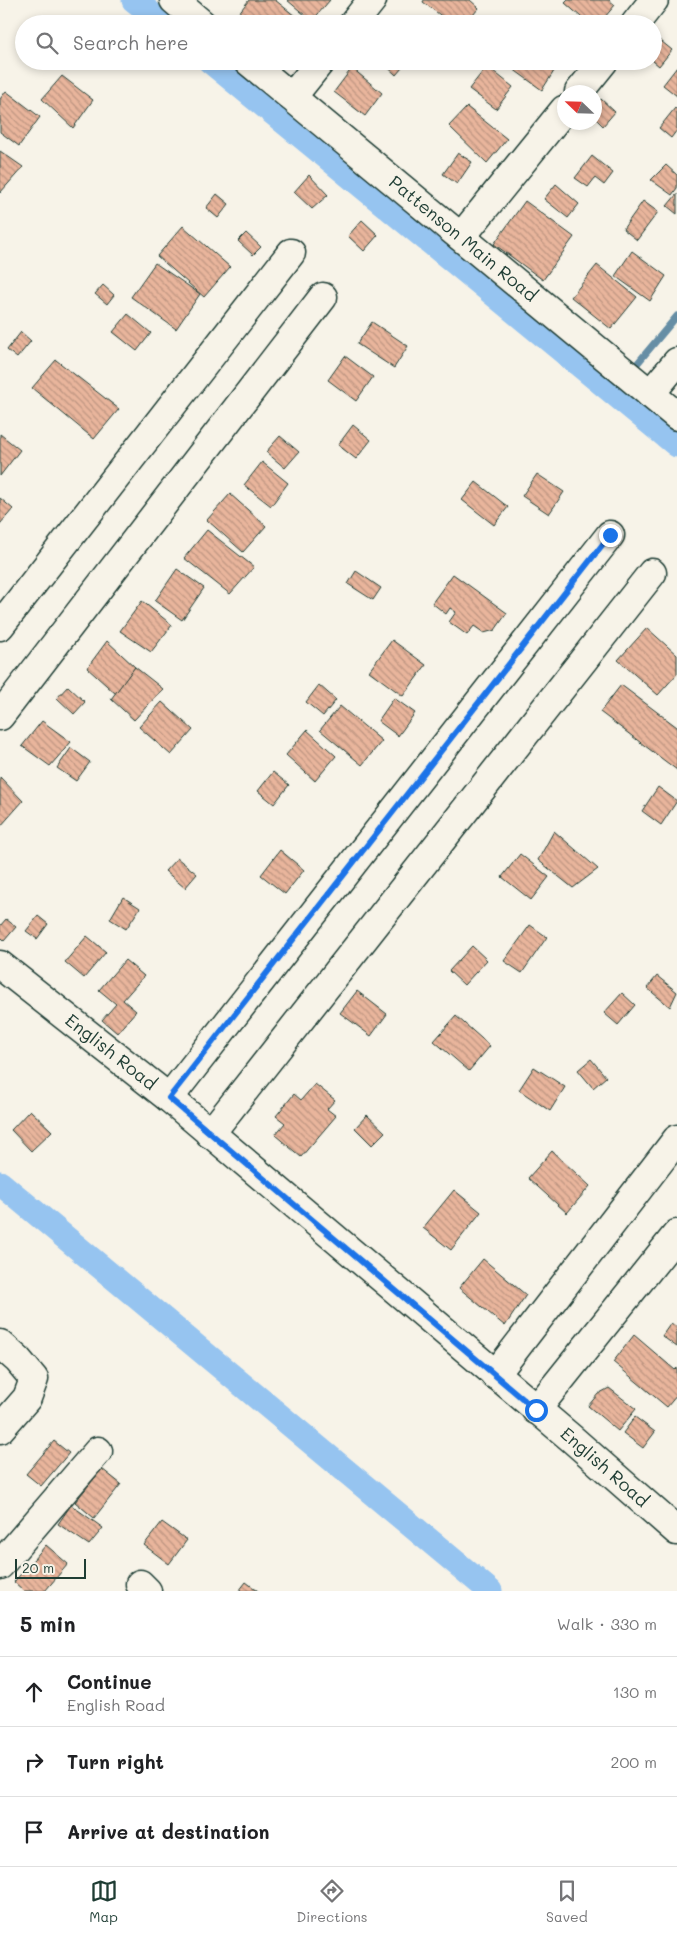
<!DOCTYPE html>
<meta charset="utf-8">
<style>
:root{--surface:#fff;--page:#f6f6f6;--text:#202124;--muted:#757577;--line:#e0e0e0;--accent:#1f3d34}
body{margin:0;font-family:Mali,sans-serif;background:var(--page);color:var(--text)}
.compass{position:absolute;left:557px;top:85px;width:45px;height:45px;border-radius:50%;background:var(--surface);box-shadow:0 2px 8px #0003;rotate:293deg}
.scale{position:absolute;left:15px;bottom:12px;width:71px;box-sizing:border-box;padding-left:5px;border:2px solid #1f3d34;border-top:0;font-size:14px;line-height:18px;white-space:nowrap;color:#1f3d34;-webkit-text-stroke:4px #f7f3e8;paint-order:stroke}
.stop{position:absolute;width:15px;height:15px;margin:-11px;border:4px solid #1a73e8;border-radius:50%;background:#fff}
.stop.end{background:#1a73e8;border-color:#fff;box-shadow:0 1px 5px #0008}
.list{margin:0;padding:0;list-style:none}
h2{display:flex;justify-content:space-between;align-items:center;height:65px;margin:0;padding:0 20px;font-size:21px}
h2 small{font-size:16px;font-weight:400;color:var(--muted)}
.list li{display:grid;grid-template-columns:32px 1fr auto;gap:15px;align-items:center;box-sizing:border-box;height:70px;padding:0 20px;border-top:1px solid var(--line)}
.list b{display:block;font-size:19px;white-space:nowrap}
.list p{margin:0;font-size:16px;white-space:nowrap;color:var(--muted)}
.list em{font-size:16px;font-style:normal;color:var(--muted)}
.icon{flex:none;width:28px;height:28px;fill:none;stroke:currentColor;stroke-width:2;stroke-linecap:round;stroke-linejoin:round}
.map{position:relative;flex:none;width:677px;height:1591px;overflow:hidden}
.search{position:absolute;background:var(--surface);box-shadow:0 2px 8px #0003;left:15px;right:15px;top:15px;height:55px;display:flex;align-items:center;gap:12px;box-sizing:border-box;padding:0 18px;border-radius:28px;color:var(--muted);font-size:19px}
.sheet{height:275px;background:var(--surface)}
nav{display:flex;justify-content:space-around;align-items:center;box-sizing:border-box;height:70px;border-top:1px solid var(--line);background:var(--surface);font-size:14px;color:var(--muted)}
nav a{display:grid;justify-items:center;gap:2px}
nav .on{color:var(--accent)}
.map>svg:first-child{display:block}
</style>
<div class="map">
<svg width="677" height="1591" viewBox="0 0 677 1591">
<defs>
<pattern id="building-back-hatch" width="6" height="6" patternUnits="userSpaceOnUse" patternTransform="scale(1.25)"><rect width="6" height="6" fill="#e9b59c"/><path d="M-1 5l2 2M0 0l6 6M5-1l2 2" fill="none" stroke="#bc9480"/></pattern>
</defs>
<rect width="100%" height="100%" fill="#f7f3e8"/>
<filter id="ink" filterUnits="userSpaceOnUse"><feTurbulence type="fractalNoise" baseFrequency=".02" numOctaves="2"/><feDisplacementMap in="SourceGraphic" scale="10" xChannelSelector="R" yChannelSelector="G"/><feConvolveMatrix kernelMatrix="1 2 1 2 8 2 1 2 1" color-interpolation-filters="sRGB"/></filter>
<g filter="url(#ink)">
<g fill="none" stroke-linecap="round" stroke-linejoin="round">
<!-- stream -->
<g stroke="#668ea5" stroke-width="7">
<path d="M631,371L677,316"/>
<path d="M614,393L624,380"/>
</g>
<!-- canal -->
<g stroke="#96c4f0" stroke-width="25">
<path d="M134,0L164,24"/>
<path d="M210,61L677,445"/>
<path d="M0,1183L490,1591"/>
</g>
</g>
<!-- building -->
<g fill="url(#building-back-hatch)" stroke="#1f3d34">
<path d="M249,0H275L305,24H240L234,19Z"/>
<path d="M287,0H330L312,21Z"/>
<path d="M424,0H470L479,8L465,24H452L423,2Z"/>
<path d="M568,0H609L615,5L599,24H589L565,3Z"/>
<path d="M656,37L672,50L659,66L653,61V40Z"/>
<path d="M381,61H408L396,75Z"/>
<path d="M518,61H546L556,68L542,90L513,69Z"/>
<path d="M487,66L513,87L496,109L469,89Z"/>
<path d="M677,67V96L663,85Z"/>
<path d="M352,68L382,93L365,116L334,92Z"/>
<path d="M62,76L93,100L73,128L42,99Z"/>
<path d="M6,91L40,117L19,146L0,132V99Z"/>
<path d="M601,99L615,112L603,126L594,117V106Z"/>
<path d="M467,107L507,139L487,163L449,126Z"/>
<path d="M675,108L677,110V130L671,138L659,128Z"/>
<path d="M0,151L23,167L0,193Z"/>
<path d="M458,153L472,162L457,184L443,174Z"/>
<path d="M592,156L613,173L604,185L595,178L588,187L575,178Z"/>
<path d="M666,165L677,175V188L672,195L651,180Z"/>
<path d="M309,175L328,195L312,209L294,192Z"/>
<path d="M556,184L579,204L568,218L544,199Z"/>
<path d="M217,194L229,204L218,218L206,208Z"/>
<path d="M677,194V214L667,206Z"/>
<path d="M525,201L574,237L543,280L494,244Z"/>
<path d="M643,201L658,212L637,240L623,229Z"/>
<path d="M362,220L378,235L364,251L348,236Z"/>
<path d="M183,226L230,267L204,297L157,256Z"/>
<path d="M246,233L261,247L253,255L238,241Z"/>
<path d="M632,251L666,276L650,301L615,276Z"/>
<path d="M155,263L200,294L176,329L131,297Z"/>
<path d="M597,265L637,297L611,329L571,297Z"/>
<path d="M103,285L114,295L107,304L95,294Z"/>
<path d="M128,314L151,333L137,351L113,332Z"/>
<path d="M372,322L408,346L394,368L357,344Z"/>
<path d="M21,332L31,341L17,358L7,350Z"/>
<path d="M345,356L373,377L356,401L328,380Z"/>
<path d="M56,360L119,409L94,439L32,388Z"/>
<path d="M353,425L371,440L356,459L338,445Z"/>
<path d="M0,434L20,450L0,476Z"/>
<path d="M280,436L299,452L285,468L266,452Z"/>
<path d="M262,462L288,483L271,506L244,485Z"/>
<path d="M537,474L564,492L549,514L522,496Z"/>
<path d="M476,482L508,507L494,525L462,500Z"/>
<path d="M230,494L266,526L243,552L207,520Z"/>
<path d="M0,498L13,509L0,524Z"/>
<path d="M207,530L254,567L230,594L184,558Z"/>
<path d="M177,569L204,588L182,620L155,601Z"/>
<path d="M356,571L381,588L373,600L348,584Z"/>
<path d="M453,574L507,613L495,630L484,633L474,626L467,635L449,622L456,612L450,608L446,614L432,603Z"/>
<path d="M142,601L172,625L151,652L120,631Z"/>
<path d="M647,628L677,655V674L658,695L618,660Z"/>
<path d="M392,640L426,665L403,696L369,671Z"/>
<path d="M107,641L135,667L116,694L87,668Z"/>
<path d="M135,667L163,689L134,720L111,699Z"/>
<path d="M319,685L336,700L323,716L306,702Z"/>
<path d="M621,685L677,727V770L600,712Z"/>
<path d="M68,686L85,702L74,714L57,698Z"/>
<path d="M394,698L415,713L398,736L378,721Z"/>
<path d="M162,702L193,730L171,755L139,727Z"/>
<path d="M340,706L382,741L362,765L320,730Z"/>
<path d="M42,721L71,742L50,766L22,746Z"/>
<path d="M307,730L336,756L315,781L286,755Z"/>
<path d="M71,748L90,762L76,781L57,768Z"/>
<path d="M273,772L289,785L274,804L258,791Z"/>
<path d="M0,777L23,801L0,827Z"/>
<path d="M658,787L677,801L661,825L642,811Z"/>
<path d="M554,831L598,869L573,888L538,860Z"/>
<path d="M280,850L304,870L285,894L261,875Z"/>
<path d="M520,854L549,877L531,900L502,877Z"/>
<path d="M177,858L197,874L185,888L165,871Z"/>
<path d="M123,897L140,908L126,929L110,919Z"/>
<path d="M38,916L48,924L37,939L26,931Z"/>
<path d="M6,919L16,927L4,941L0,937V926Z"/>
<path d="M530,925L547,937L522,973L504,961Z"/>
<path d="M87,936L106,952L84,978L65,962Z"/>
<path d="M472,946L487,960L464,985L449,971Z"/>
<path d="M125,960L144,976L123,1000L136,1011L117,1033L102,1020L116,1004L99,990Z"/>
<path d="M657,976L677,992L670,1007L647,988Z"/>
<path d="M357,991L387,1014L371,1036L340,1013Z"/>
<path d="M622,993L635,1005L618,1025L604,1013Z"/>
<path d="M456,1016L490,1046L469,1071L434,1041Z"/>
<path d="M591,1059L606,1077L593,1088L578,1070Z"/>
<path d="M534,1067L565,1087L550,1111L519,1090Z"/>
<path d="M315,1084L335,1100L327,1109L336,1116L301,1157L275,1135L285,1123L276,1116L294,1094L301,1100Z"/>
<path d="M30,1110L52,1131L31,1151L11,1130Z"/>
<path d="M367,1115L385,1132L372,1145L355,1128Z"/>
<path d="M552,1151L590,1186L567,1213L528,1178Z"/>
<path d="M454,1190L481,1212L451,1250L423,1228Z"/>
<path d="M483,1259L526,1295L505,1326L459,1288Z"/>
<path d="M671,1323L677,1327V1347L662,1336Z"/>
<path d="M634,1335L675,1370L677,1368V1395L667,1407L613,1362Z"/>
<path d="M609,1388L636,1409L618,1431L588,1406L598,1394Z"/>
<path d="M635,1417L655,1432L643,1448L623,1433Z"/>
<path d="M54,1441L69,1453L41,1486L26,1474Z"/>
<path d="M102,1469L121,1484L94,1518L75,1502Z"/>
<path d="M71,1505L103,1528L89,1545L58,1524Z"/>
<path d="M162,1522L187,1540L169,1564L144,1545Z"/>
<path d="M46,1545L68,1564L45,1591H24L14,1582Z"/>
<path d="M246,1582L258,1591H239Z"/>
</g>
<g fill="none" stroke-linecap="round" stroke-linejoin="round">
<!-- minor casing -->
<g stroke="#1f3d34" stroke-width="31">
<g id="minor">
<path d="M353,24L372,0"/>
<path d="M635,24L654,0"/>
<path d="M579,92L604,61"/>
<path d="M292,97L321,61"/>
<path d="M461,237L564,110"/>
<path d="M650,394L677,362"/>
<path d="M0,626L291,253"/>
<path d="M0,716L323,297"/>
<path id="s1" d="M0,965L169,1098L571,1438L677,1531"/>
<path d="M169,1098L610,535"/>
<path d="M210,1134L652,573"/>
<path d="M0,1344L18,1360L34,1379L27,1398L0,1429"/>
<path d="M495,1375L677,1139"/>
<path d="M536,1410L677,1234"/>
<path d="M0,1565L98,1451"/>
<path d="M140,1584L147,1591"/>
</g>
</g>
<!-- tertiary casing -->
<g stroke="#1f3d34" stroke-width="31">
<g id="tertiary">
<path d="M174,0L202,24"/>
<path id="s2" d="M248,61L677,416"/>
</g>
</g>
<!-- minor -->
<use href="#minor" stroke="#f7f3e8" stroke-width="28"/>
<!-- tertiary -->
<use href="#tertiary" stroke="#f7f3e8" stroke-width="28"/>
</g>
</g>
<g fill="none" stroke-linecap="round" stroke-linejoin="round" filter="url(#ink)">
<!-- route -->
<path stroke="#1a73e8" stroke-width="6" d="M536,1410L169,1098L610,535"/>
</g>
<g text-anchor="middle" stroke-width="5" stroke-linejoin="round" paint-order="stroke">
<!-- street labels -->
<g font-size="18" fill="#1f3d34" stroke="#f7f3e8">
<text dy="6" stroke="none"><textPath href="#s2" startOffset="279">Pattenson Main Road</textPath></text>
<text dy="6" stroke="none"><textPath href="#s1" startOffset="141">English Road</textPath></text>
<text dy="6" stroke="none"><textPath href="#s1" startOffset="786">English Road</textPath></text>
</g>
</g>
</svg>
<svg class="compass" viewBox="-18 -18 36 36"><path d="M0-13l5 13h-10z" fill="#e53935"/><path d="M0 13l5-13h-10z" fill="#757577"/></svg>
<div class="scale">20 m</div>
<div class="stop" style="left:536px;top:1410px"></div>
<div class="stop end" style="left:610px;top:535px"></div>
<div class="search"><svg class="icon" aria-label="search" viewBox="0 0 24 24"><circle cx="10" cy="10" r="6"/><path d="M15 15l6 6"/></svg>Search here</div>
</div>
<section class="sheet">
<h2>5 min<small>Walk · 330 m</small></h2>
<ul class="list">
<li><svg class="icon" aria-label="ahead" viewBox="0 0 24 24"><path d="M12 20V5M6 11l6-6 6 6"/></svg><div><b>Continue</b><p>English Road</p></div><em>130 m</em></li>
<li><svg class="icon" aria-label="right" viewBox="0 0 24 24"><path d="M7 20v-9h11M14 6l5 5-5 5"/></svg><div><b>Turn right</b></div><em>200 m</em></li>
<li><svg class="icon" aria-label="arrive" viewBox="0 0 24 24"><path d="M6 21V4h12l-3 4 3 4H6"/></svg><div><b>Arrive at destination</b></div></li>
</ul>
</section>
<nav>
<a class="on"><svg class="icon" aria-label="map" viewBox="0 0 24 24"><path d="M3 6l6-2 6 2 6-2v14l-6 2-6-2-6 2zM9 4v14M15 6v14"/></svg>Map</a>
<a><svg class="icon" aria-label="directions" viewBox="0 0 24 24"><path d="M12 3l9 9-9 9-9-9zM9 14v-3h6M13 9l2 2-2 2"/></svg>Directions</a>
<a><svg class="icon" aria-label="saved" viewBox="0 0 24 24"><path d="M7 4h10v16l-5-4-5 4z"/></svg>Saved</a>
</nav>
